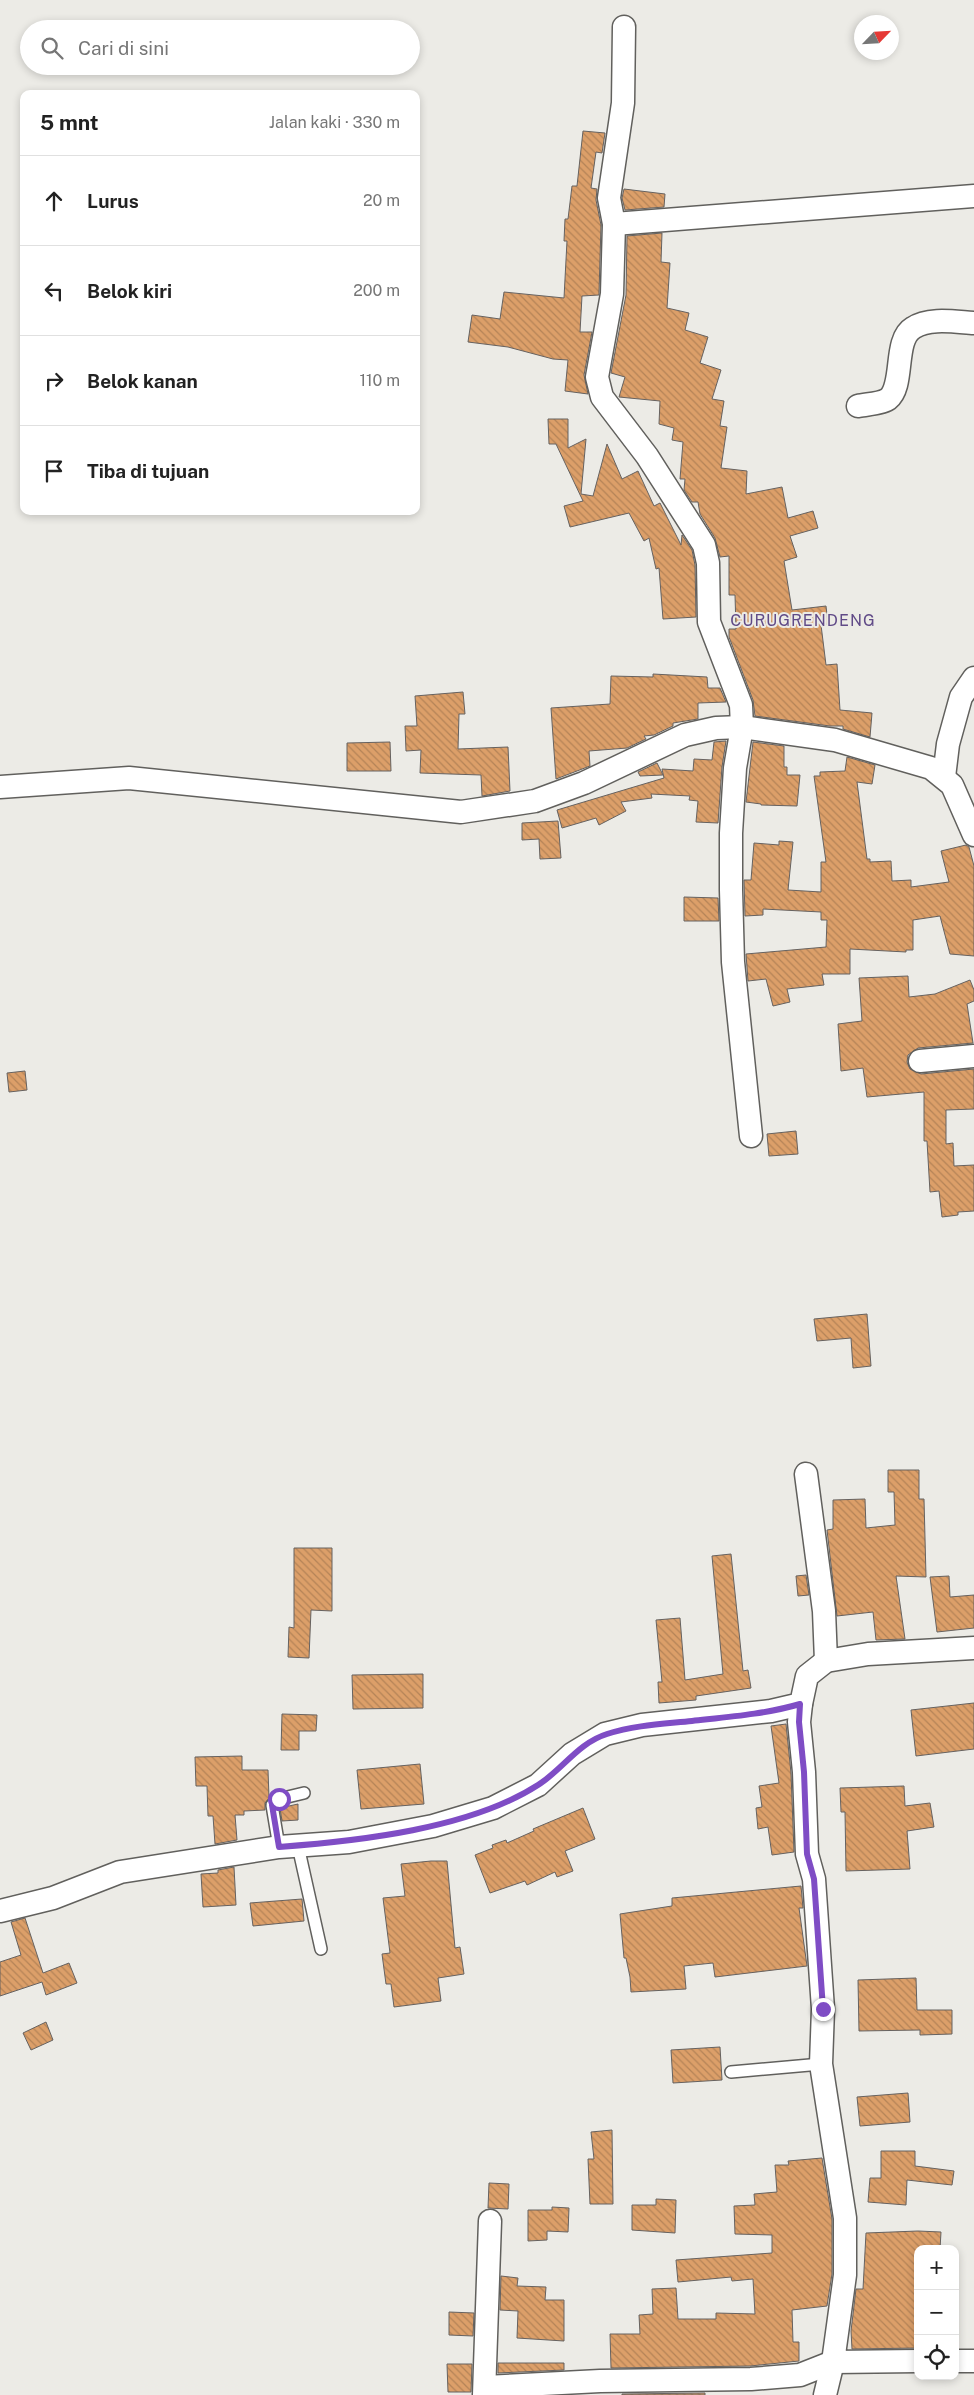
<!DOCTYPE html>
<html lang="id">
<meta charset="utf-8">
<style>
:root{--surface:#fff;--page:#f6f6f6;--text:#222;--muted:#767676;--line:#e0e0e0}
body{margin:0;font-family:"Public Sans",sans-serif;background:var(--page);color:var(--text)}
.controls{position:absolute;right:15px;bottom:15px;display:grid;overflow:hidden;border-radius:10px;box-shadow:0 2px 8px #0003}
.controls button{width:45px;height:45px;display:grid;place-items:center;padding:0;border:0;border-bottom:1px solid var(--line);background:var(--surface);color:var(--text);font:25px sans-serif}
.compass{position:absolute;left:854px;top:15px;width:45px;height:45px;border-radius:50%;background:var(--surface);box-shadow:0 2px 8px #0003;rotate:65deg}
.stop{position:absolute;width:15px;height:15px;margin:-11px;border:4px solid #7f4dc5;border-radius:50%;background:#fff}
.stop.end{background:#7f4dc5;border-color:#fff;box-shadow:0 1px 5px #0008}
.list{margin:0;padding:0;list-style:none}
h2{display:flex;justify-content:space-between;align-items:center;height:65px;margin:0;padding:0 20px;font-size:21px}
h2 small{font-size:16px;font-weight:400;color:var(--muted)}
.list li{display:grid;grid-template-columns:32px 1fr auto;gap:15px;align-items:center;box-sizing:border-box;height:90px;padding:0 20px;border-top:1px solid var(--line)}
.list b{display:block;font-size:19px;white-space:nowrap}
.list em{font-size:16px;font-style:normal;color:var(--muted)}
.icon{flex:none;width:28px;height:28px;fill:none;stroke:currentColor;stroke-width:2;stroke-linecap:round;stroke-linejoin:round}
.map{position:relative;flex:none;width:974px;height:2395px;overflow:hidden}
.search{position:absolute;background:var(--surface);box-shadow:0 2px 8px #0003;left:20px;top:20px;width:400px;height:55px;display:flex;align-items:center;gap:12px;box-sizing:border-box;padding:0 18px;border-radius:28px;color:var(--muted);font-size:19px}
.panel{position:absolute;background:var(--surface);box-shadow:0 2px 8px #0003;left:20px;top:90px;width:400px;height:425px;border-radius:10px}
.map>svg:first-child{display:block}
</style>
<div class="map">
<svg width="974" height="2395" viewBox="0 0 974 2395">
<defs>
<pattern id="building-back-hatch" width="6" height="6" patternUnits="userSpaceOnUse" patternTransform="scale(1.25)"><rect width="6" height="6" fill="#dc9f69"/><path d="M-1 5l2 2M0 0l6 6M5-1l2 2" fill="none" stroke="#b48357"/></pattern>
</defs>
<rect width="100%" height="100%" fill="#ecebe6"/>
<!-- building -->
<g fill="url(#building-back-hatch)" stroke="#666260">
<path d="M583,131L605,133L602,153L596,152L591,188L597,189L596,200L601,225L599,293V295L582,296L580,332H592L584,375L588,394L565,391L568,360L553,359L508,347L468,342L472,315L500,319L504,292L564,298L567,241H564L565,219H568L572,186H577Z"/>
<path d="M624,189L665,194L664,207L625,210L622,198Z"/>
<path d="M662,233L661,262L670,263L667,308L689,313L685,330L708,337L700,363L721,370L712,399L724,401L720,426L727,427L721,468L747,471L746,494L782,487L788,518L813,511L818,528L790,536L797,557L784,561L792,610L826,606L828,624L821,625L826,665L837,664L840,710L872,713L870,737L843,729V726H830L755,716L753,700L729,637V629H736L735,595H729V556L720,557L715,538L700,514L698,502H692L684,490L685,479H680L683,442L672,440L674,428L659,424L660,401L619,397L625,377L611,373L626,295L627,236Z"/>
<path d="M548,419H568V448L586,439L581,494L593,496L607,444L622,479L638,471L654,506L660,503L681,545L682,535L692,550L695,565L696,617L663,619L659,568L656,569L649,538L644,541L629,513L570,527L564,506L583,501L556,444H549Z"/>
<path d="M653,674L707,677L708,688H720L726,702L698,703V719L673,723V726L654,735L644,736L646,739L627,748L589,751L590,766L556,779L551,708L610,704L611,676L653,677Z"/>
<path d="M463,692L465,714H459L458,749L508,747L510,791L482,796L481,775L420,773L421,750L406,751L405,726H417L415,696Z"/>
<path d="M726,741L722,767L718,823L696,822L698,801L689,800L690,796L651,794L652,798L621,802L626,811L599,825L596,818L562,828L557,810L664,778L662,769L693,771L694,759L712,760L714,742Z"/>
<path d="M390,742L391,771H347V743Z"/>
<path d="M753,742L784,746V767H787V775H800L797,806L761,805V804L746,802Z"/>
<path d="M847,757L875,765L872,784L857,782L867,859H870V862L891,861L892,881L911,880V887L949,882L941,851L966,845L969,847L974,866V956L950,954L940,916L913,920V950H906V952L850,949V974H822L824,985L787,989L790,1002L773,1006L766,979L748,981L746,954L826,947L827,920H821V912L763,909V915L745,916L744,880H751L754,843L779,845V841L793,842L788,890L821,892V862H826L814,776H820V772L845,771Z"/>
<path d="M657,763L663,775L640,776L638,772Z"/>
<path d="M558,821L561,858L540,859L539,839L522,840V823Z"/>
<path d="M684,897L718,898L719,921H684Z"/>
<path d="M908,976L909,997L935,994L970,980L974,990V1001L967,1004L973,1043L918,1048L908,1055L907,1062L910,1069L921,1074L974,1069V1109L946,1110V1144L953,1143L954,1166L974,1165V1211L958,1212V1215L942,1217L939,1191L930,1192L927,1141H924V1092L867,1097L863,1068L841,1071L838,1024L862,1021L859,978Z"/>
<path d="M25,1071L27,1090L9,1092L7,1073Z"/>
<path d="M796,1131L798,1154L769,1156L767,1134Z"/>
<path d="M867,1314L871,1366L853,1368L851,1338L817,1341L814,1319Z"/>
<path d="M888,1470H919V1499H924L926,1577L896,1576L905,1639L876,1640L873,1612L837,1616L827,1530L833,1529V1500L865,1499L866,1528L895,1525L894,1492H888Z"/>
<path d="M294,1548H332V1611L311,1610L309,1658L288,1657L289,1627L294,1628Z"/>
<path d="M731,1554L743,1671L748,1670L751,1688L696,1696V1700L659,1703L658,1682H662L656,1620L680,1618L685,1680L723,1674L712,1556Z"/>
<path d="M806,1575L809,1595L798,1596L796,1576Z"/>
<path d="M949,1576L950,1597L974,1595V1628L937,1632L930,1577Z"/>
<path d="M423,1674V1708L353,1709L352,1675Z"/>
<path d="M974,1703V1749L916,1756L911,1710Z"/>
<path d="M282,1714L317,1715L316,1731H299V1750H281Z"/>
<path d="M786,1724L791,1773L794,1852L772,1855L768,1827L758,1829L756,1808L762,1807L759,1786L779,1783L771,1726Z"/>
<path d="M242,1756V1770H268L269,1798L265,1803V1810L244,1811V1815H235L237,1840L215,1844L213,1816H208L207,1786H196L195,1757Z"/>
<path d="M420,1764L424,1804L361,1809L357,1770Z"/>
<path d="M904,1786L905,1806L930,1803L934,1827L907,1831L910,1869L846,1871L845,1812H841L840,1788Z"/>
<path d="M298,1804V1820L282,1821L280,1808Z"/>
<path d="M583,1808L595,1839L565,1851L573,1871L557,1877L555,1872L527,1885L525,1881L490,1893L475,1855L493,1848L492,1845L506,1840L507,1843L534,1831L533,1829Z"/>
<path d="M431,1861H447L455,1948L460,1947L464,1974L438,1978L441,2001L394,2007L391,1984H386L382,1954L390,1953L383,1898L405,1896L401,1864Z"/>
<path d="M234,1867L236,1905L203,1907L201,1874L218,1873V1870Z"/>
<path d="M801,1886L803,1908H799L807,1966L715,1977L713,1963L684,1966L686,1989L631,1992L630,1977L626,1958H624L620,1914L672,1906V1898Z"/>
<path d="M302,1899L304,1921L253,1926L250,1903Z"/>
<path d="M25,1918L43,1973L69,1963L77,1983L46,1995L42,1982L0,1996V1962L21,1955L11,1922Z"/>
<path d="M916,1978L917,2010H952V2034L920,2035V2030L859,2031L858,1980Z"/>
<path d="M46,2022L53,2040L31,2050L23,2033Z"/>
<path d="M720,2047L722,2080L673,2083L671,2050Z"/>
<path d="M908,2093L910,2122L860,2126L857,2097Z"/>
<path d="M612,2130L613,2204H590L588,2159H594L591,2132Z"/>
<path d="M881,2151H915V2166L954,2171L952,2185L907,2180L906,2205L868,2202L870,2178H881Z"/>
<path d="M822,2158L832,2219V2274L827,2306L792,2310L793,2342H799V2361L750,2366L611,2368L610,2334H640L639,2315L653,2314L652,2289L676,2288L678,2319H716V2313L755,2314L753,2279L732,2281L731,2277L678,2282L676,2260L772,2253V2235L735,2234L734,2206L755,2205L754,2194L777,2192L775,2165H789L788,2161Z"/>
<path d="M489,2183L509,2184L508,2209L488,2208Z"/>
<path d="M656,2199L676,2200L675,2233L632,2230V2205H656Z"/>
<path d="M552,2207L569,2208L568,2232L547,2231V2240L528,2241V2210H552Z"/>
<path d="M918,2231L941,2232L940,2249H918V2348L852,2349L851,2331L856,2289H863L866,2233Z"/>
<path d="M501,2276L518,2278L517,2286L546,2287L545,2300H564V2341L517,2338L518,2311L500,2310Z"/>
<path d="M449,2312L474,2313L473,2336L449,2335Z"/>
<path d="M498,2363H564V2370L498,2373Z"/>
<path d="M447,2364H472L471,2392H448Z"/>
<path d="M705,2393V2395H622V2394Z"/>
</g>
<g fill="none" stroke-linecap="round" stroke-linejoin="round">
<!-- service casing -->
<g stroke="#61605d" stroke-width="14">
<g id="service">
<path d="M298,1846L321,1949"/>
<path d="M279,1847L272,1805L279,1799L304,1793"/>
<path d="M731,2072L821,2064"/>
</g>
</g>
<!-- minor casing -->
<g stroke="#61605d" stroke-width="25">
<g id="minor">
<path d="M624,27L623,103L609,198L614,224L612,294L597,377L602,397L647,456L704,545L708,563L709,622L741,705L742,727L735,768L731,833V890L733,962L751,1136"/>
<path d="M614,224L974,196"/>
<path d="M858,406C867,404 881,404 888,399C905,386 893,340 913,328C929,317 956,322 974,323"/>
<path d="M944,777L948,744L961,697L974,678"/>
<path d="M0,787L129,778L461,812L535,801L584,783L685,735L716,728L742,727L835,740L931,768L952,785L974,835"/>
<path d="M920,1061L974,1056"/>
<path d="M806,1474L824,1611L826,1661"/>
<path d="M801,1704L799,1722L804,1772L807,1854L814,1879L823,2009L821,2064L845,2218V2275L833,2362L918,2361"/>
<path d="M0,1911L53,1898L120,1872L279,1847L349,1842L433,1826L493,1808L538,1785L572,1754L605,1734L642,1725L771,1711L801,1704L807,1676L826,1661L868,1654L974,1648"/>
<path d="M955,2361H974"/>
<path d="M485,2387L600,2381L751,2379L800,2375L833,2362"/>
<path d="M484,2395L490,2221"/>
<path d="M825,2395L833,2362"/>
</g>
</g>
<!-- service -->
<use href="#service" stroke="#fff" stroke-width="11"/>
<!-- minor -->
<use href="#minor" stroke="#fff" stroke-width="22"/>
</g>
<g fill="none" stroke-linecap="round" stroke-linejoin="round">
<!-- route -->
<path stroke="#7f4dc5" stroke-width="6" d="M279,1799L272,1805L279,1847C358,1841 470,1829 538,1785C562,1770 578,1743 607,1734C635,1725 663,1724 692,1721C728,1717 766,1714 800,1704L799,1722L804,1772L807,1854L814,1879L823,2009"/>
</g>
<g text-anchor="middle" stroke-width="4" stroke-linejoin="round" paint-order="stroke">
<!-- quarter labels -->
<g font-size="16" letter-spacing="1" fill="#604a87" stroke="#ecebe6">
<text x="803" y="626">CURUGRENDENG</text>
</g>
</g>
</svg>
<div class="controls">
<button>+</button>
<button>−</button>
<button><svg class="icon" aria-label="locate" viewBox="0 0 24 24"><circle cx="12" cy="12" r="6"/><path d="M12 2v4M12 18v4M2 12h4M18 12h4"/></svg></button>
</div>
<svg class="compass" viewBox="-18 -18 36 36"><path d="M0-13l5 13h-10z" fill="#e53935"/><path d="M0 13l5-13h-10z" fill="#767676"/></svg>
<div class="stop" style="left:279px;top:1799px"></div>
<div class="stop end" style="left:823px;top:2009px"></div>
<div class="search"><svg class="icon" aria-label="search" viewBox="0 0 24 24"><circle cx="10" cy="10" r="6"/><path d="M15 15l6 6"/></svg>Cari di sini</div>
<section class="panel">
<h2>5 mnt<small>Jalan kaki · 330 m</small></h2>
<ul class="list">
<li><svg class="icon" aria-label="ahead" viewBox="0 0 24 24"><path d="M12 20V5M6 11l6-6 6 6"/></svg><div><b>Lurus</b></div><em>20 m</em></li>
<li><svg class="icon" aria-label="left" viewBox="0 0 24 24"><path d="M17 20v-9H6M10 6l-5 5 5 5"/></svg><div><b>Belok kiri</b></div><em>200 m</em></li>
<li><svg class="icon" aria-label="right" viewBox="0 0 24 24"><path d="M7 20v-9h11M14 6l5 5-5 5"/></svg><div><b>Belok kanan</b></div><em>110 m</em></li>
<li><svg class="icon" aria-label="arrive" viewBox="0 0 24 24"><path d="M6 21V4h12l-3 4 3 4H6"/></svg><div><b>Tiba di tujuan</b></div></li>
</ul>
</section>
</div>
